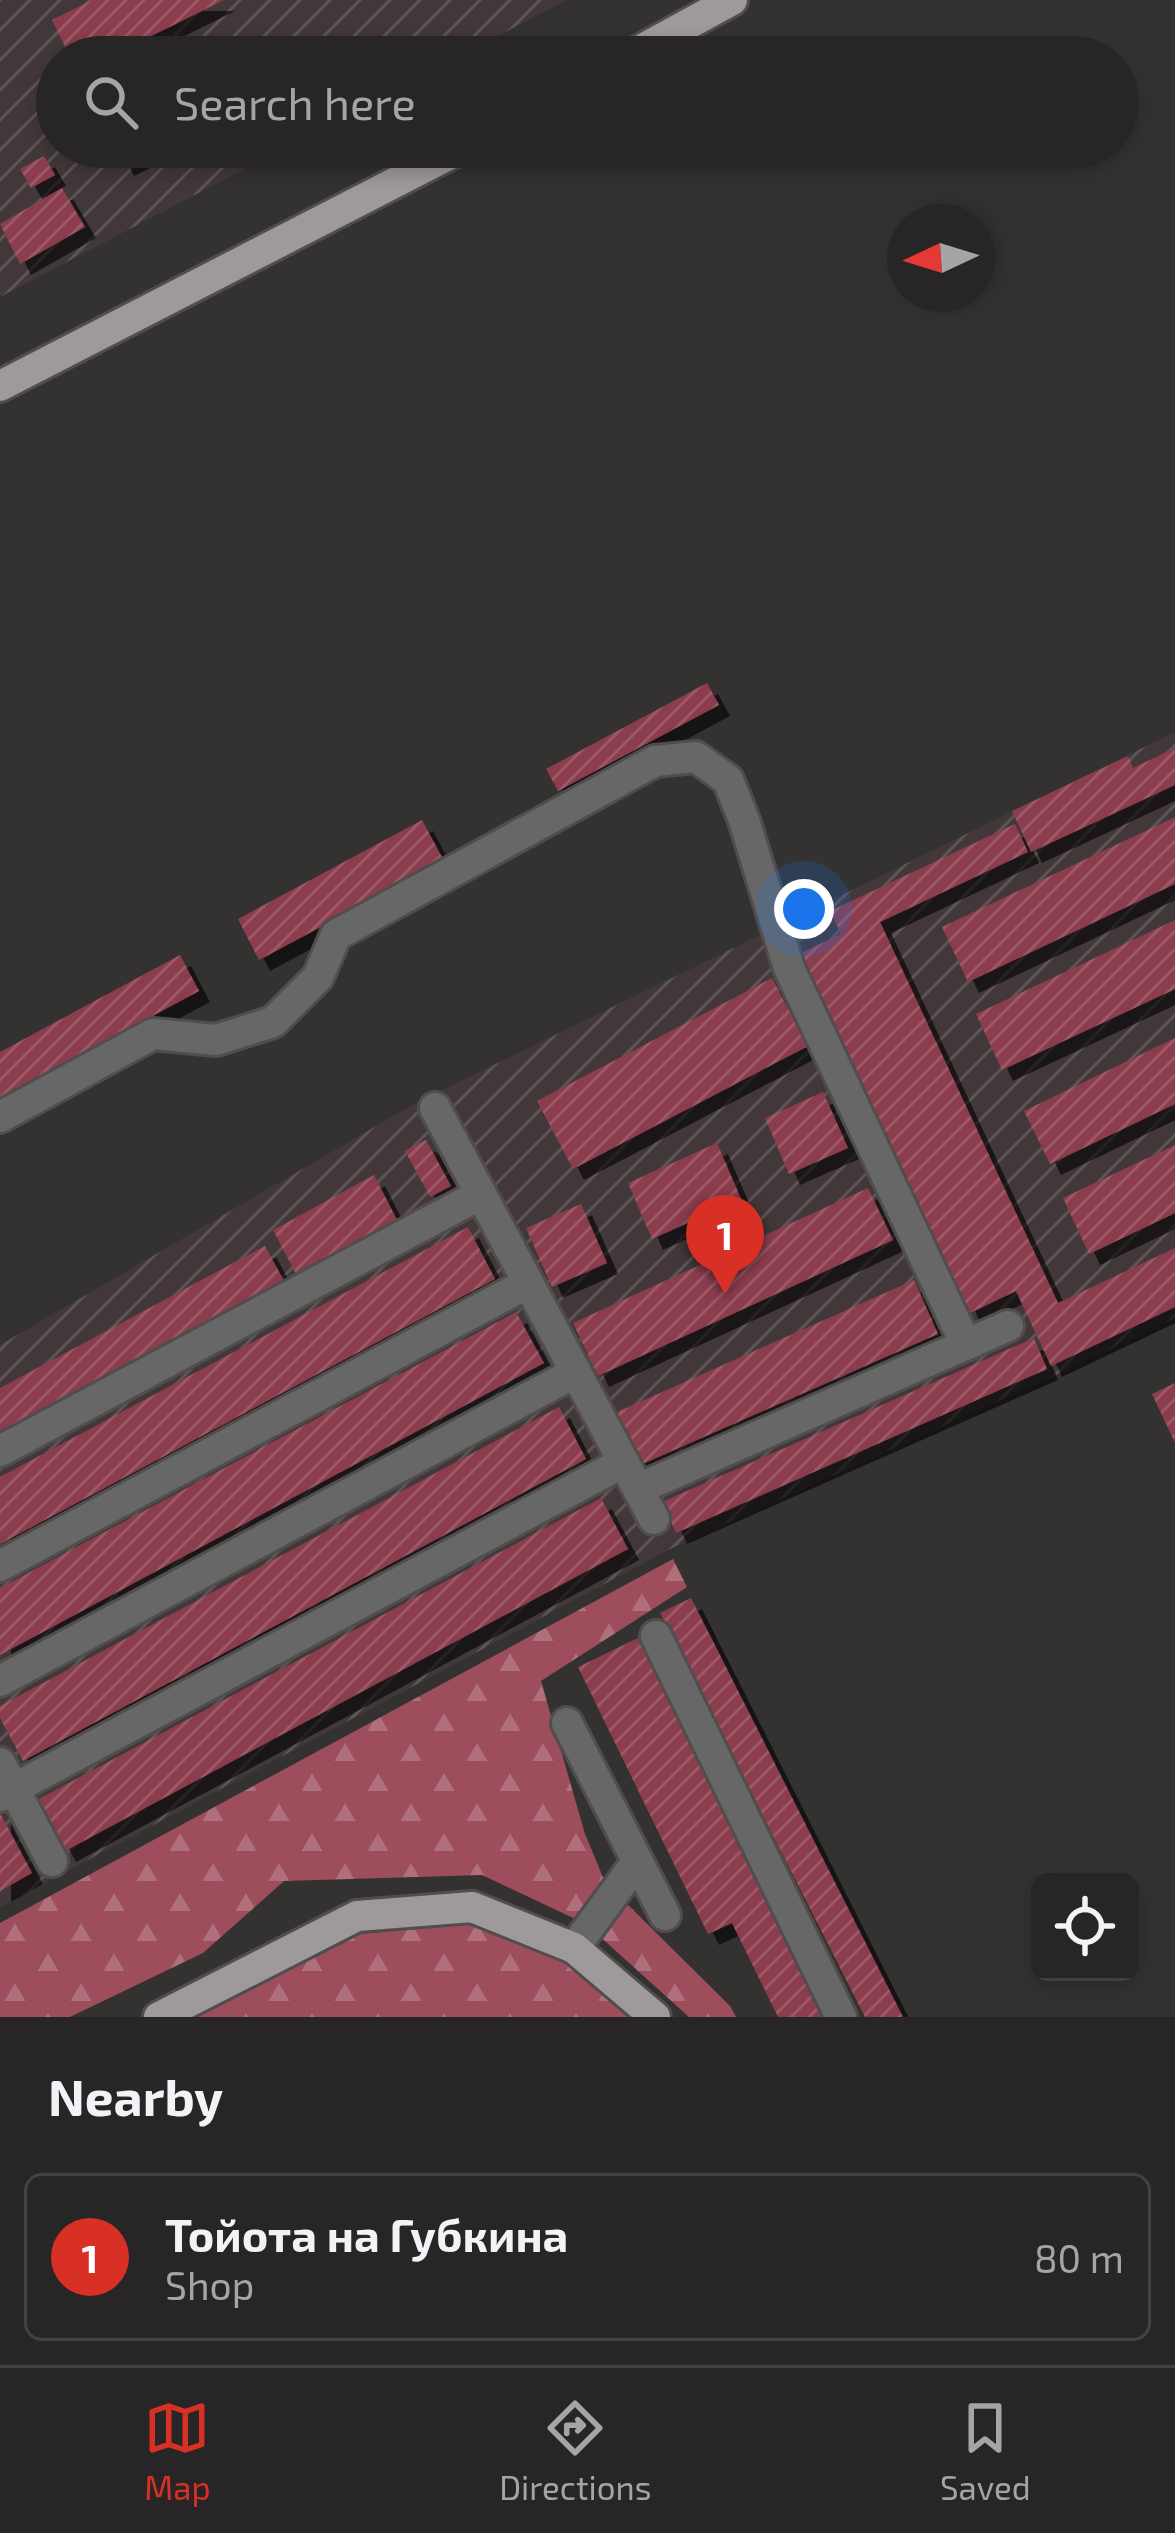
<!DOCTYPE html>
<meta charset="utf-8">
<style>
:root{--surface:#272525;--page:#2f2d2d;--text:#f1f3f6;--muted:#a4a5a7;--line:#434242;--accent:#d93025}
body{margin:0;font-family:"Exo 2",sans-serif;background:var(--page);color:var(--text)}
.controls{position:absolute;right:36px;bottom:36px;display:grid;overflow:hidden;border-radius:18px;box-shadow:0 6px 18px #0003}
.controls button{width:108px;height:108px;display:grid;place-items:center;padding:0;border:0;border-bottom:3px solid var(--line);background:var(--surface);color:var(--text);font:60px sans-serif}
.compass{position:absolute;left:887px;top:204px;width:108px;height:108px;border-radius:50%;background:var(--surface);box-shadow:0 6px 18px #0003;rotate:266deg}
.you{position:absolute;left:804px;top:909px;width:42px;height:42px;margin:-30px;border:9px solid #fff;border-radius:50%;background:#1a73e8;box-shadow:0 0 0 18px #1a73e833}
.badge{display:grid;place-items:center;width:78px;height:78px;border-radius:50%;background:var(--accent);color:#fff;font-size:39px;font-weight:700}
.pin{position:absolute;translate:-50% -99px;filter:drop-shadow(0 3px 6px #0008)}
.pin::after{content:'';position:absolute;top:63px;width:42px;height:36px;background:inherit;clip-path:polygon(0 0,100% 0,50% 100%)}
.list{margin:0;padding:0;list-style:none}
h2{display:flex;justify-content:space-between;align-items:center;height:156px;margin:0;padding:0 48px;font-size:51px}
h2 small{font-size:39px;font-weight:400;color:var(--muted)}
.list li{display:grid;grid-template-columns:78px 1fr auto;gap:36px;align-items:center;box-sizing:border-box;height:168px;margin:0 24px 24px;padding:0 24px;border:3px solid var(--line);border-radius:18px}
.list b{display:block;font-size:45px;white-space:nowrap}
.list p{margin:0;font-size:39px;white-space:nowrap;color:var(--muted)}
.list em{font-size:39px;font-style:normal;color:var(--muted)}
.icon{flex:none;width:66px;height:66px;fill:none;stroke:currentColor;stroke-width:2;stroke-linecap:round;stroke-linejoin:round}
.map{position:relative;flex:none;width:1175px;height:2017px;overflow:hidden}
.search{position:absolute;background:var(--surface);box-shadow:0 6px 18px #0003;left:36px;right:36px;top:36px;height:132px;display:flex;align-items:center;gap:30px;box-sizing:border-box;padding:0 42px;border-radius:66px;color:var(--muted);font-size:45px}
.sheet{height:348px;background:var(--surface)}
nav{display:flex;justify-content:space-around;align-items:center;box-sizing:border-box;height:168px;border-top:3px solid var(--line);background:var(--surface);font-size:33px;color:var(--muted)}
nav a{display:grid;justify-items:center;gap:6px}
nav .on{color:var(--accent)}
.map>svg:first-child{display:block}
</style>
<div class="map">
<svg width="1175" height="2017" viewBox="0 0 1175 2017">
<defs>
<pattern id="industrial-furrows" width="10" height="10" patternUnits="userSpaceOnUse" patternTransform="scale(3)"><rect width="10" height="10" fill="#423839"/><path d="M-1 1l2-2M0 10L10 0M9 11l2-2" fill="none" stroke="#5d5455"/></pattern>
<pattern id="forest-firs" width="22" height="20" patternUnits="userSpaceOnUse" patternTransform="scale(3)"><rect width="22" height="20" fill="#9d4d5c"/><path d="M5 1l3.5 6h-7zM16 11l3.5 6h-7z" fill="#af6f7b"/></pattern>
<pattern id="building-hatch" width="6" height="6" patternUnits="userSpaceOnUse" patternTransform="scale(3)"><rect width="6" height="6" fill="#8c3d4d"/><path d="M-1 1l2-2M0 6l6-6M5 7l2-2" fill="none" stroke="#9c5966"/></pattern>
<filter id="shadow"><feDropShadow dx="11" dy="11" stdDeviation="0" flood-color="#0009"/></filter>
</defs>
<rect width="100%" height="100%" fill="#343131"/>
<!-- industrial -->
<g fill="url(#industrial-furrows)">
<path d="M0,0H567L458,57H57V147H286L0,297Z"/>
<path d="M1175,732V1318L1056,1375L668,1550L0,1907V1345L414,1104Z"/>
</g>
<!-- forest -->
<g fill="url(#forest-firs)">
<path d="M673,1559L687,1587L541,1681L585,1834L605,1882L730,2006L736,2017H689L586,1924L482,1875L284,1881L203,1953L70,2017H0V1923Z"/>
<path d="M475,1923L567,1964L629,2017H197L361,1934Z"/>
</g>
<!-- building -->
<g fill="url(#building-hatch)" filter="url(#shadow)">
<path d="M92,0H224L119,52L121,57H70L52,20Z"/>
<path d="M114,147H160L123,165Z"/>
<path d="M44,156L55,175L31,188L20,169Z"/>
<path d="M62,188L85,227L20,264L0,224Z"/>
<path d="M707,683L719,705L558,791L546,769Z"/>
<path d="M1175,748V785L1031,852L1012,811L1128,756L1133,768Z"/>
<path d="M1175,817V884L968,982L942,927Z"/>
<path d="M422,820L444,861L259,960L238,919Z"/>
<path d="M1015,824L1028,852L880,922L1058,1303L1175,1248V1307L1051,1366L1016,1291L970,1313L801,953L841,934L830,911Z"/>
<path d="M1175,920V989L1002,1070L976,1014Z"/>
<path d="M180,955L199,991L0,1098V1052Z"/>
<path d="M772,978L808,1046L573,1169L537,1101Z"/>
<path d="M1175,1038V1104L1050,1164L1024,1111Z"/>
<path d="M823,1092L848,1148L789,1174L765,1118Z"/>
<path d="M426,1140L451,1186L430,1197L405,1151Z"/>
<path d="M717,1143L741,1199L652,1239L628,1183Z"/>
<path d="M1175,1145V1213L1089,1254L1063,1198Z"/>
<path d="M374,1175L397,1220L296,1274L273,1230Z"/>
<path d="M868,1188L893,1240L598,1376L573,1323Z"/>
<path d="M581,1204L607,1263L552,1287L526,1228Z"/>
<path d="M468,1227L495,1279L0,1544V1477Z"/>
<path d="M265,1246L284,1281L0,1434V1388Z"/>
<path d="M914,1280L938,1334L638,1466L615,1413Z"/>
<path d="M516,1312L544,1363L0,1655V1588Z"/>
<path d="M1034,1338L1047,1369L676,1533L662,1502Z"/>
<path d="M1175,1383V1443L1152,1394Z"/>
<path d="M559,1407L586,1459L23,1761L0,1718V1706Z"/>
<path d="M601,1498L628,1549L65,1851L37,1800Z"/>
<path d="M691,1598L903,2017H865L660,1613Z"/>
<path d="M640,1637L824,2017H778L732,1923L708,1934L578,1667Z"/>
<path d="M0,1813L32,1873L0,1891Z"/>
</g>
<g fill="none" stroke-linecap="round" stroke-linejoin="round">
<!-- minor casing -->
<g stroke="#504d4d" stroke-width="36">
<g id="minor">
<path d="M435,1108L654,1519"/>
<path d="M0,1117L153,1034L216,1040L273,1022L318,977L336,935L655,761L696,757L728,780L744,820L789,968L966,1345"/>
<path d="M0,1451L481,1194"/>
<path d="M638,1489L1008,1326"/>
<path d="M0,1566L528,1283"/>
<path d="M656,1636L841,2017"/>
<path d="M0,1681L576,1372"/>
<path d="M567,1723L665,1915"/>
<path d="M0,1763L52,1861"/>
<path d="M0,1796L624,1462"/>
<path d="M574,1948L637,1862"/>
</g>
</g>
<!-- major casing -->
<g stroke="#504d4d" stroke-width="36">
<g id="major">
<path d="M628,57L732,0"/>
<path d="M0,386L464,147"/>
<path d="M159,2017L357,1916L472,1907L574,1948L655,2017"/>
</g>
</g>
<!-- minor -->
<use href="#minor" stroke="#686767" stroke-width="30"/>
<!-- major -->
<use href="#major" stroke="#9e9a9b" stroke-width="30"/>
</g>
</svg>
<div class="controls">
<button><svg class="icon" aria-label="locate" viewBox="0 0 24 24"><circle cx="12" cy="12" r="6"/><path d="M12 2v4M12 18v4M2 12h4M18 12h4"/></svg></button>
</div>
<svg class="compass" viewBox="-18 -18 36 36"><path d="M0-13l5 13h-10z" fill="#e53935"/><path d="M0 13l5-13h-10z" fill="#a4a5a7"/></svg>
<div class="you"></div>
<div class="pin badge" style="left:725px;top:1294px">1</div>
<div class="search"><svg class="icon" aria-label="search" viewBox="0 0 24 24"><circle cx="10" cy="10" r="6"/><path d="M15 15l6 6"/></svg>Search here</div>
</div>
<section class="sheet">
<h2>Nearby<small></small></h2>
<ul class="list">
<li><span class="badge">1</span><div><b>Тойота на Губкина</b><p>Shop</p></div><em>80 m</em></li>
</ul>
</section>
<nav>
<a class="on"><svg class="icon" aria-label="map" viewBox="0 0 24 24"><path d="M3 6l6-2 6 2 6-2v14l-6 2-6-2-6 2zM9 4v14M15 6v14"/></svg>Map</a>
<a><svg class="icon" aria-label="directions" viewBox="0 0 24 24"><path d="M12 3l9 9-9 9-9-9zM9 14v-3h6M13 9l2 2-2 2"/></svg>Directions</a>
<a><svg class="icon" aria-label="saved" viewBox="0 0 24 24"><path d="M7 4h10v16l-5-4-5 4z"/></svg>Saved</a>
</nav>
